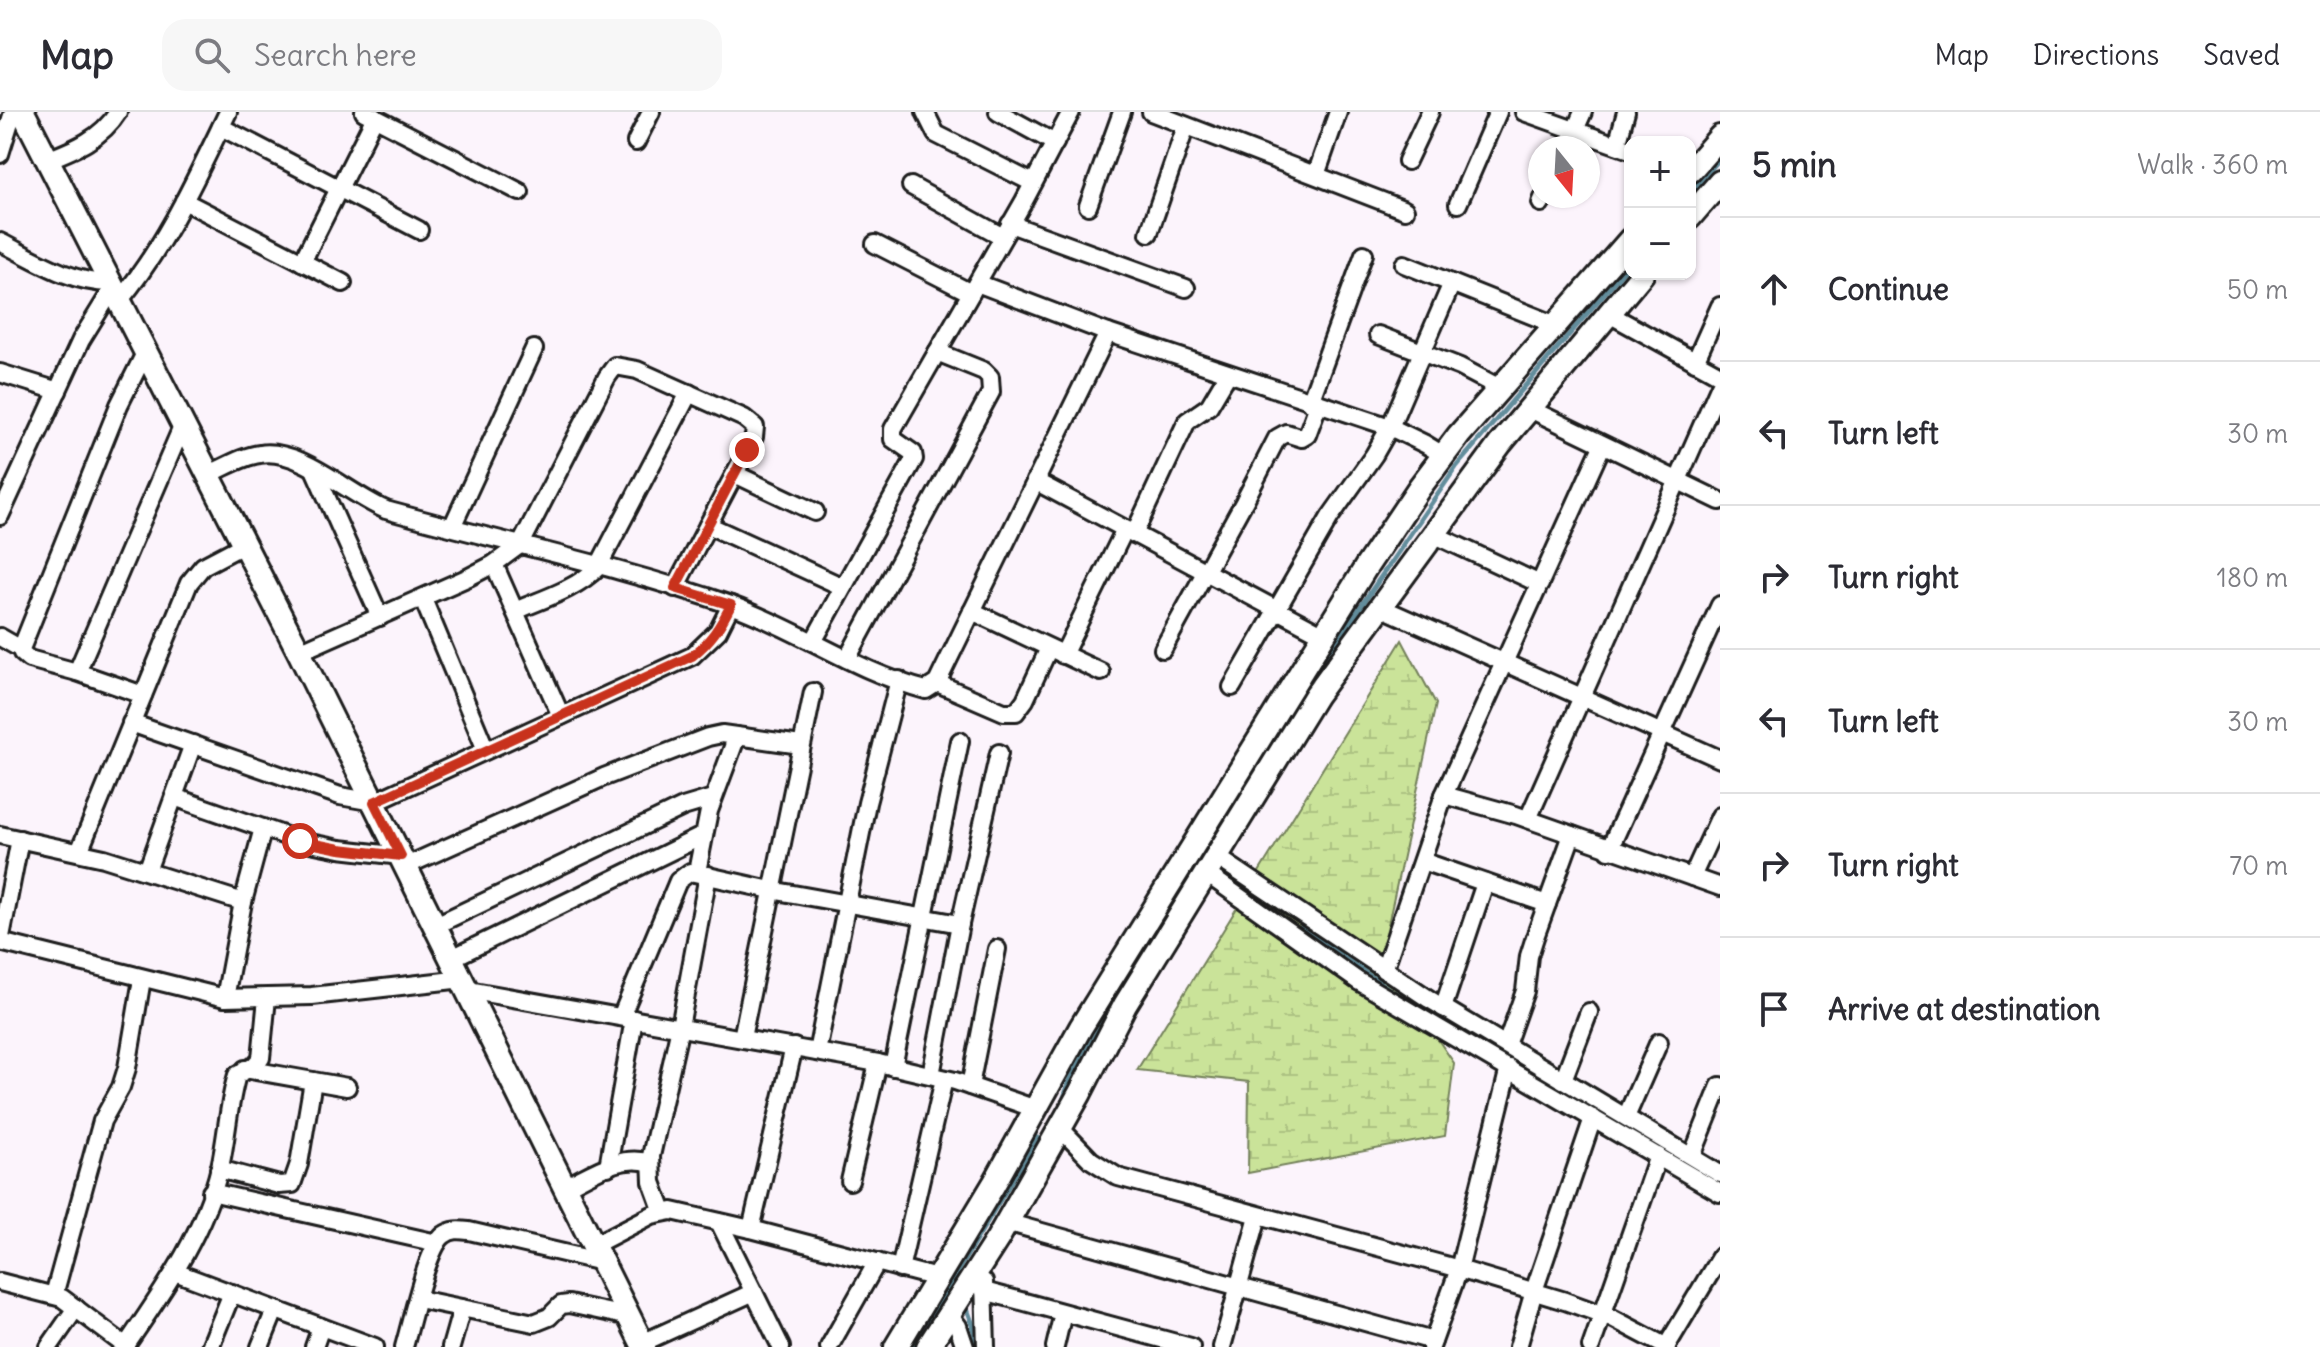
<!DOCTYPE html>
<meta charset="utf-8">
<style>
:root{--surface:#fff;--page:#f7f7f7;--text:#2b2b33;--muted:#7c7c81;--line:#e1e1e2}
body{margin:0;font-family:Delius,sans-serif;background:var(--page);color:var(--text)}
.controls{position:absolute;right:24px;top:24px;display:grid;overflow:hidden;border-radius:16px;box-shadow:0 2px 6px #0004}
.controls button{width:72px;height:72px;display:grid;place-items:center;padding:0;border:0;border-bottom:2px solid var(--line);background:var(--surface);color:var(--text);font:40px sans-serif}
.compass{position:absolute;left:1528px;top:24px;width:72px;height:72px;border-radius:50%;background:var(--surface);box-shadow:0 2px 6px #0004;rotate:162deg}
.stop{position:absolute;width:24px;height:24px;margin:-18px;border:6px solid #c8321e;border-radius:50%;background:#fff}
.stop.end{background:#c8321e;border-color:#fff;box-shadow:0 2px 8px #0008}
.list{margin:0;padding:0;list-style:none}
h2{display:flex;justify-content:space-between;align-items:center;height:104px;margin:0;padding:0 32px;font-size:34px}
h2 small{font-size:26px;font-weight:400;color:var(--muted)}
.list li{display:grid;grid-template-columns:52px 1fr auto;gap:24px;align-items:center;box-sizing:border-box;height:144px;padding:0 32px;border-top:2px solid var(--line)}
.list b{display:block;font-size:30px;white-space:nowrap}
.list em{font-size:26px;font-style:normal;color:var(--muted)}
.icon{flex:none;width:44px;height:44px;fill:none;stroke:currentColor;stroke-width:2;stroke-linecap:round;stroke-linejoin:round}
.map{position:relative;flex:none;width:1720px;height:1235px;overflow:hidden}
header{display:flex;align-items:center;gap:48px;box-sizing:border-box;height:112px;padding:0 40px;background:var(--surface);border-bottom:2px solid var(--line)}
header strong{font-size:38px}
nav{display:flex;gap:44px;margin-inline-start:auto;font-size:28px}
.search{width:560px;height:72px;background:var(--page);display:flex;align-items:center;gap:20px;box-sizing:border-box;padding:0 28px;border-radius:24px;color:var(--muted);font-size:30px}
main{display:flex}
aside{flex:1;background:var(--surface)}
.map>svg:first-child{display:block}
</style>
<header>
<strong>Map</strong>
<div class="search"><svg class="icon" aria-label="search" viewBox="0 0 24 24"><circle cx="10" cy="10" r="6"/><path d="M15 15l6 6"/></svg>Search here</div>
<nav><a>Map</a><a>Directions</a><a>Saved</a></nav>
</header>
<main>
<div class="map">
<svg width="1720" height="1235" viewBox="0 0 1720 1235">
<defs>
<pattern id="wetland-marsh" width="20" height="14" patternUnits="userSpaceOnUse" patternTransform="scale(2)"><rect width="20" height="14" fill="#cae399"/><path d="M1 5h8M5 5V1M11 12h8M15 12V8" fill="none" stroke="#adc283"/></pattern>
</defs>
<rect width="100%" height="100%" fill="#fcf4fc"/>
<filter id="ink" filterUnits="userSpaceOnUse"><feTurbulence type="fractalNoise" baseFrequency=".0125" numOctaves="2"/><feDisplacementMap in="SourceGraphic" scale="16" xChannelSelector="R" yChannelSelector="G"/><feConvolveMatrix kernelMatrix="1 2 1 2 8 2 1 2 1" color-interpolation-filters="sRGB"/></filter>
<g filter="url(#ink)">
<!-- wetland -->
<path fill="url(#wetland-marsh)" stroke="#73805a" stroke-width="2" d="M1402,528L1436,592L1381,845L1454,951L1445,1024L1248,1061L1249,970L1137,958Z"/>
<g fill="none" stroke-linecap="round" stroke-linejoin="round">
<!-- stream -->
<g stroke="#628d9c" stroke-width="5">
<path d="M1690,81L1720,46"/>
<path d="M1301,816L1392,879L1492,938"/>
<path d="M1124,875L1327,544L1456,355L1630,151"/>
<path d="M1063,988L1071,966L1114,890"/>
<path d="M966,1194L973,1213L977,1235"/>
<path d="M912,1235L1037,1026"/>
</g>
<!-- street casing -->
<g stroke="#1c1c1c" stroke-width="22">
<g id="street">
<path d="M364,0L520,80"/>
<path d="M925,0L936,22L1033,71"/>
<path d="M998,0L1055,31"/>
<path d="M1151,0L1405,98"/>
<path d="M1524,0L1630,38"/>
<path d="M221,15L419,118"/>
<path d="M636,30L651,0"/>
<path d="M1617,33L1626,0"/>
<path d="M1567,36L1583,0"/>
<path d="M0,42L13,0"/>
<path d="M47,48C75,37 101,27 118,0"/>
<path d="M1407,49L1430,0"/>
<path d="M1316,63L1338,0"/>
<path d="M911,74L1003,125"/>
<path d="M184,89L343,171"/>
<path d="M1541,91L1544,84"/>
<path d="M1458,92L1498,0"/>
<path d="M1088,94L1122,0"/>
<path d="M1010,112L1186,176"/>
<path d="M1149,121L1186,14"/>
<path d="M0,130C34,147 70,171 110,171"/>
<path d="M875,132L971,181"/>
<path d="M302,150L375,5"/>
<path d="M1404,152L1556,213"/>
<path d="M977,171L1108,221L1390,315L1425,332L1443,343"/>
<path d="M119,189C166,133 196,66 228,0"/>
<path d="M1609,202L1720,263"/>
<path d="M1378,223L1460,255L1500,276"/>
<path d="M1695,250L1720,194"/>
<path d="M0,261L58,279"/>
<path d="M1310,290L1364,142"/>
<path d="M1530,297L1720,389"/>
<path d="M314,357L380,505"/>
<path d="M735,362L815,400"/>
<path d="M207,363C224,356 242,344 260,342C299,335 350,383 386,398C501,430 619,454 731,493C798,517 857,560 926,578L937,571L1108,221"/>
<path d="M1035,369L1324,523"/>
<path d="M0,404L81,228L113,176"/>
<path d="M708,413L843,475"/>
<path d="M452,415L534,237"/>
<path d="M1134,422L1187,309L1209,294L1228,262"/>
<path d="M1433,422L1540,472"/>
<path d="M494,452L561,604"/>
<path d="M423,487L486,638"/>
<path d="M1380,495L1720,647"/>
<path d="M515,499C543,487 577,477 598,455L689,281"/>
<path d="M972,499L1101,560"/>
<path d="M0,525L21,537"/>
<path d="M813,530L914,347L913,341L893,327V317L1024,89L1071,0"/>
<path d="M1163,537L1244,390L1277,326L1286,321L1302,326L1307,323L1318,293"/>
<path d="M299,540L469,465L494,452L521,432L607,265L615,254L637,258L744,306L755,315L754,325L675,476"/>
<path d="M1063,543L1125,417"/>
<path d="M847,547L991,280L990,265L984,259L937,240"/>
<path d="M77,560L182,315"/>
<path d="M937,571L1004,600H1016L1025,588L1049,536"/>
<path d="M1232,575L1330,405L1374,343L1390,315L1452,171"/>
<path d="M143,583L77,560L29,547L22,541L21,537L119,293L145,241"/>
<path d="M131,611L340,684L374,690L692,544L718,519L731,493"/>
<path d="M1444,683L1516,703L1720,775"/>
<path d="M174,685L300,729L340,737L401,744"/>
<path d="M1528,707L1720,273"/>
<path d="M0,723L104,746L243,790"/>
<path d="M1609,738L1720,493"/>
<path d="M79,740L189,471L203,454L243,433"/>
<path d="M1217,745L1429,887L1720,1062"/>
<path d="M1422,749L1547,792"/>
<path d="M406,754L604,665L708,625L722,622L801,633"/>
<path d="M147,759L193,632"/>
<path d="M697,760L709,699L737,624"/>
<path d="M1207,762L1358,869L1720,1081"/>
<path d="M1692,765L1720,704"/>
<path d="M436,813L683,695L713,686"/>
<path d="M0,830L225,886L312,884L463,867"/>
<path d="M0,830L20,727"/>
<path d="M452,846L704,723"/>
<path d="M1384,858L1444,683L1602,334"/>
<path d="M468,878L878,951L955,969L1036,997"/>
<path d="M225,886L243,790L263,716"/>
<path d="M1443,896L1485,771"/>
<path d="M621,905L678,769L690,760L771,778L960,812"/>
<path d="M742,926L813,580"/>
<path d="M1506,933L1525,879L1529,844L1535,825L1572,723"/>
<path d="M817,940L867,691L899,568"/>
<path d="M893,955L960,629"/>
<path d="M245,957L347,975"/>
<path d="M931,963L960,812L999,641"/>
<path d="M1563,968L1589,900"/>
<path d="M970,974L997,837"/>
<path d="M1626,1005L1659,930"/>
<path d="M1060,1016L1091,1048L1118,1065L1452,1155L1565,1189L1612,1206L1667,1235"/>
<path d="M1692,1044L1720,974"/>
<path d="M608,1055L634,907"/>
<path d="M219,1057L279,1073L292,1072L299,1052L313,969"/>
<path d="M850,1069L878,951"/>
<path d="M565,1075C592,1062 620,1041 651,1051"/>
<path d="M211,1080L437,1131"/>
<path d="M663,1100L652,1070L651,1044L680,915L708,763"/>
<path d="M719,1110L781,1235"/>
<path d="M1006,1110L1433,1229"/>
<path d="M751,1117L794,935"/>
<path d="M594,1133L652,1103L672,1099L751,1117L937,1166"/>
<path d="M900,1157L944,967"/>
<path d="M175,1160L375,1235"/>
<path d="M0,1170L62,1186L127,1235"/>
<path d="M984,1170L986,1235"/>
<path d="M984,1179L1191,1235"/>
<path d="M54,1183L102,1009L121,975L127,956L142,867"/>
<path d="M418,1187L534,1211L549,1205L561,1193L569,1192L630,1205"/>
<path d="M949,1202L958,1214L965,1235"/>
<path d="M642,1231L754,1180"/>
<path d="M49,1235L76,1196"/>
<path d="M125,1235C163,1179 204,1122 220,1055C227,1025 228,993 237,963L254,954L261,946L267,886"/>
<path d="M210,1235L232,1181"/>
<path d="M260,1235L275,1198"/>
<path d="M314,1235L321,1215"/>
<path d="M404,1235C411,1212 427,1135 444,1123C452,1117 460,1118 469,1119L602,1150"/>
<path d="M451,1235L462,1196"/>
<path d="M829,1235L877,1150"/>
<path d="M1055,1235L1063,1201"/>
<path d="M1222,1235L1258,1104"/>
<path d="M1431,1235L1459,1157L1509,956"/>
<path d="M1518,1235L1534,1179L1593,1006"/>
<path d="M1591,1235L1658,1044"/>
<path d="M1666,1235L1720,1145"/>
</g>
</g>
<!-- secondary casing -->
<g stroke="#1c1c1c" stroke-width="28">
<g id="secondary">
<path d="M23,0L299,540L644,1235"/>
<path d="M1690,59L1720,25"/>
<path d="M1690,105L1720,70"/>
<path d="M896,1235L994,1072L1081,915L1366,455L1419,376L1459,323L1630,128"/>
<path d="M928,1235L998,1126L1080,981L1125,893L1316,583L1500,332L1642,162"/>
</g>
</g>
<!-- street -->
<use href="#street" stroke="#fff" stroke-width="16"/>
<!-- secondary -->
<use href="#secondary" stroke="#fff" stroke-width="22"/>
</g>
</g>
<g fill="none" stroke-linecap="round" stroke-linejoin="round" filter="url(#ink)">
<!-- route -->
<path stroke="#c8321e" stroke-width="10" d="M300,729L340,737L401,744L374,690L692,544C711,529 720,515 731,493L675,476L747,338"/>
</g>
</svg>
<div class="controls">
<button>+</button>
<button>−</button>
</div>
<svg class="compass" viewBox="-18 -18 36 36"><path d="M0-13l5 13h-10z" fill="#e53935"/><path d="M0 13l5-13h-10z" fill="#7c7c81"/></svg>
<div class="stop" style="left:300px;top:729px"></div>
<div class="stop end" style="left:747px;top:338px"></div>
</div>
<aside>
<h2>5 min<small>Walk · 360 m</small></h2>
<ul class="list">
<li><svg class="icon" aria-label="ahead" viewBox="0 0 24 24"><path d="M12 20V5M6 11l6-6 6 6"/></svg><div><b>Continue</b></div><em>50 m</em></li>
<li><svg class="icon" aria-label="left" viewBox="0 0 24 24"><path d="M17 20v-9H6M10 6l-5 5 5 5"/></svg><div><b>Turn left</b></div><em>30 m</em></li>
<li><svg class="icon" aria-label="right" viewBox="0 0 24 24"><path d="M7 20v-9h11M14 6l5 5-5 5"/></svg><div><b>Turn right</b></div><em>180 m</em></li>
<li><svg class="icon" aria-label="left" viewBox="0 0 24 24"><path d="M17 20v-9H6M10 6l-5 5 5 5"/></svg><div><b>Turn left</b></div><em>30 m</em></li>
<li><svg class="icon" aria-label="right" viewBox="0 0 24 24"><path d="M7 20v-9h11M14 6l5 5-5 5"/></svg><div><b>Turn right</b></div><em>70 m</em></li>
<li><svg class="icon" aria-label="arrive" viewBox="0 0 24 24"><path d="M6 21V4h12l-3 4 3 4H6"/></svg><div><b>Arrive at destination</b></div></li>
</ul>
</aside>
</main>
